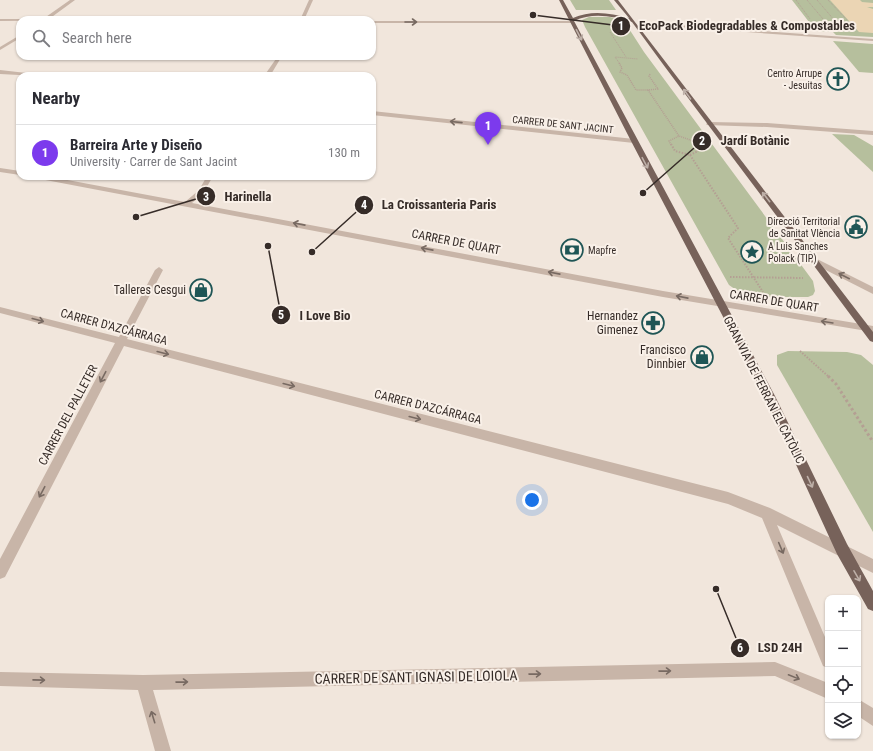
<!DOCTYPE html>
<meta charset="utf-8">
<style>
:root{--surface:#fff;--page:#f7f7f7;--text:#2b2b33;--muted:#7c7c81;--line:#e1e1e2;--accent:#7c3aed}
body{margin:0;font-family:"Roboto Condensed",sans-serif;background:var(--page);color:var(--text)}
.controls{position:absolute;right:12px;bottom:12px;display:grid;overflow:hidden;border-radius:8px;box-shadow:0 1px 3px #0004}
.controls button{width:36px;height:36px;display:grid;place-items:center;padding:0;border:0;border-bottom:1px solid var(--line);background:var(--surface);color:var(--text);font:20px sans-serif}
.you{position:absolute;left:532px;top:500px;width:14px;height:14px;margin:-10px;border:3px solid #fff;border-radius:50%;background:#1a73e8;box-shadow:0 0 0 6px #1a73e833}
.badge{display:grid;place-items:center;width:26px;height:26px;border-radius:50%;background:var(--accent);color:#fff;font-size:13px;font-weight:700}
.pin{position:absolute;translate:-50% -33px;filter:drop-shadow(0 1px 2px #0008)}
.pin::after{content:'';position:absolute;top:21px;width:14px;height:12px;background:inherit;clip-path:polygon(0 0,100% 0,50% 100%)}
.list{margin:0;padding:0;list-style:none}
h2{display:flex;justify-content:space-between;align-items:center;height:52px;margin:0;padding:0 16px;font-size:17px}
h2 small{font-size:13px;font-weight:400;color:var(--muted)}
.list li{display:grid;grid-template-columns:26px 1fr auto;gap:12px;align-items:center;box-sizing:border-box;height:56px;padding:0 16px;border-top:1px solid var(--line)}
.list b{display:block;font-size:15px;white-space:nowrap}
.list p{margin:0;font-size:13px;white-space:nowrap;color:var(--muted)}
.list em{font-size:13px;font-style:normal;color:var(--muted)}
.icon{flex:none;width:22px;height:22px;fill:none;stroke:currentColor;stroke-width:2;stroke-linecap:round;stroke-linejoin:round}
.map{position:relative;flex:none;width:873px;height:751px;overflow:hidden}
.search{position:absolute;background:var(--surface);box-shadow:0 1px 3px #0004;left:16px;top:16px;width:360px;height:44px;display:flex;align-items:center;gap:10px;box-sizing:border-box;padding:0 14px;border-radius:12px;color:var(--muted);font-size:15px}
.panel{position:absolute;background:var(--surface);box-shadow:0 1px 3px #0004;left:16px;top:72px;width:360px;height:108px;border-radius:12px}
.map>svg:first-child{display:block}
</style>
<div class="map">
<svg width="873" height="751" viewBox="0 0 873 751">
<rect width="100%" height="100%" fill="#f1e6dc"/>
<!-- green -->
<g fill="#b6bf9d">
<path d="M570,0H609L616,10H576Z"/>
<path d="M792,0H873V37L836,35L833,32L816,31Z"/>
<path d="M589,17H610L624,21L644,52L813,281L815,291L813,295L808,297H751L739,292L729,285L585,27L582,20Z"/>
<path d="M833,41L873,44V73L859,72Z"/>
<path d="M832,134L854,135L873,146V172Z"/>
<path d="M788,351L847,352L861,355L873,365V532L777,365V355Z"/>
</g>
<!-- sand -->
<path fill="#ebd5b4" d="M830,0H873H860L862,2L873,3V7H867L873,9V33L859,32Z"/>
<g fill="none" stroke-linecap="round" stroke-linejoin="round">
<!-- path-far3 -->
<g stroke="#b49f93" stroke-width="1" stroke-dasharray="1 1" stroke-linecap="butt">
<path d="M796,0L810,19"/>
<path d="M807,0L823,19"/>
<path d="M817,0L835,21"/>
<path d="M828,0L847,20"/>
<path d="M610,32L626,57"/>
<path d="M620,64L615,57L638,59"/>
</g>
<!-- path-far2 -->
<g stroke="#b49f93" stroke-width="1.5" stroke-dasharray="1 1" stroke-linecap="butt">
<path d="M619,63L622,68L620,72L627,75L636,90H648"/>
<path d="M650,74L649,76L658,89L648,90L679,136"/>
<path d="M671,145L669,141L679,136L693,141L695,145"/>
</g>
<!-- path-far1 -->
<g stroke="#b49f93" stroke-width="2" stroke-dasharray="1.5 1.5" stroke-linecap="butt">
<path d="M671,144L675,151L690,155"/>
<path d="M690,155L738,228L728,238L763,292"/>
<path d="M690,155L698,151L694,144"/>
<path d="M730,277L803,278"/>
<path d="M800,351L829,377"/>
</g>
<!-- path -->
<path stroke="#b49f93" stroke-width="3" stroke-dasharray="2.5 2.5" stroke-linecap="butt" d="M828,376L836,384L873,442"/>
<!-- minor -->
<g fill="#c8b5a8" fill-rule="evenodd">
<path d="M70,0H75L49,19H124L126,20L0,21V19H43Z"/>
<path d="M309,0H313L304,20H300Z"/>
<path d="M372,21H572L574,22L572,23H372Z"/>
<path d="M649,23L873,39V41L647,25Z"/>
<path d="M20,35V38L0,50V47Z"/>
<path d="M278,56H282L270,76H264Z"/>
<path d="M0,70L35,74L38,76L0,74Z"/>
<path d="M372,111L634,139L637,141L634,143L372,115Z"/>
<path d="M709,122L767,123L873,131V135L767,127L707,125L706,124Z"/>
<path d="M0,168L20,171V175L0,172Z"/>
<path d="M32,176H46L185,202L199,190L207,176H213L204,192L192,203L663,291L873,326V332L663,297L35,178Z"/>
<path d="M815,258L873,287V294L812,263V259Z"/>
<path d="M159,267L163,270L127,339L728,492L770,508L873,559V573L777,525L828,644V668L823,666L762,518L728,504L124,346L5,577L0,579V559L115,343L0,313V307L119,337L155,270Z"/>
<path d="M775,662L828,683V699L775,676L153,690L171,751H155L138,690L0,686V672L143,675Z"/>
<path d="M858,699L873,708V726L858,716Z"/>
</g>
<!-- major -->
<path fill="#77625a" fill-rule="evenodd" d="M559,0H563L573,18C591,10 610,13 629,18L614,0H618L873,332V342L870,341C791,234 710,129 632,22C612,16 593,12 574,21L775,396L847,544L873,591V611L868,609L837,554L765,397L631,141Z"/>
</g>
<!-- one-way arrows -->
<defs><path id="oneway-shaft" d="M-6 0H5M1.5-3L5.5 0L1.5 3" fill="none" stroke-width="1.6" stroke-linecap="round" stroke-linejoin="round"/></defs>
<g stroke="#786a62">
<use href="#oneway-shaft" transform="translate(411 22)"/>
<use href="#oneway-shaft" transform="translate(456 122) rotate(-174)"/>
<use href="#oneway-shaft" transform="translate(299 224) rotate(-169)"/>
<use href="#oneway-shaft" transform="translate(427 249) rotate(-169)"/>
<use href="#oneway-shaft" transform="translate(554 273) rotate(-169)"/>
<use href="#oneway-shaft" transform="translate(844 276) rotate(-153)"/>
<use href="#oneway-shaft" transform="translate(682 297) rotate(-169)"/>
<use href="#oneway-shaft" transform="translate(38 320) rotate(15)"/>
<use href="#oneway-shaft" transform="translate(827 322) rotate(-171)"/>
<use href="#oneway-shaft" transform="translate(163 353) rotate(14)"/>
<use href="#oneway-shaft" transform="translate(103 377) rotate(118)"/>
<use href="#oneway-shaft" transform="translate(289 385) rotate(14)"/>
<use href="#oneway-shaft" transform="translate(415 418) rotate(14)"/>
<use href="#oneway-shaft" transform="translate(42 492) rotate(118)"/>
<use href="#oneway-shaft" transform="translate(781 548) rotate(67)"/>
<use href="#oneway-shaft" transform="translate(665 671) rotate(-1)"/>
<use href="#oneway-shaft" transform="translate(535 674) rotate(-1)"/>
<use href="#oneway-shaft" transform="translate(794 677) rotate(22)"/>
<use href="#oneway-shaft" transform="translate(39 680) rotate(1)"/>
<use href="#oneway-shaft" transform="translate(182 682) rotate(-1)"/>
<use href="#oneway-shaft" transform="translate(153 717) rotate(-107)"/>
</g>
<g stroke="#beb0a8">
<use href="#oneway-shaft" transform="translate(579 35) rotate(63)"/>
<use href="#oneway-shaft" transform="translate(687 94) rotate(-126)"/>
<use href="#oneway-shaft" transform="translate(645 163) rotate(62)"/>
<use href="#oneway-shaft" transform="translate(766 197) rotate(-128)"/>
<use href="#oneway-shaft" transform="translate(810 482) rotate(65)"/>
<use href="#oneway-shaft" transform="translate(857 576) rotate(60)"/>
</g>
<!-- icons -->
<defs>
<g id="church-ring" transform="scale(1.15)"><circle r="9.5" fill="#f9f0e8" stroke="#1f5555" stroke-width="1.5"/><path d="M-1.2-6h2.4v3.5h3.3v2.4h-3.3V6h-2.4V-.1h-3.3v-2.4h3.3Z" fill="#1f5555"/></g>
<g id="civic-ring" transform="scale(1.15)"><circle r="9.5" fill="#f9f0e8" stroke="#1f5555" stroke-width="1.5"/><path d="M-.6-6.5H3V-4.5H.6V-3L4-1V1h2V6H-6V1h2V-1L-.6-3ZM-1.2 2.5V6h2.4V2.5Z" fill="#1f5555"/></g>
<g id="bank-ring" transform="scale(1.15)"><circle r="9.5" fill="#f9f0e8" stroke="#1f5555" stroke-width="1.5"/><path d="M-6-4H6V4H-6ZM0-2.3a2.3 2.3 0 1 0 0 4.6a2.3 2.3 0 1 0 0-4.6Z" fill="#1f5555"/></g>
<g id="sight-ring" transform="scale(1.15)"><circle r="9.5" fill="#f9f0e8" stroke="#1f5555" stroke-width="1.5"/><path d="M0-6L1.8-2.2L6-1.7L2.9 1.2L3.7 5.4L0 3.3L-3.7 5.4L-2.9 1.2L-6-1.7L-1.8-2.2Z" fill="#1f5555"/></g>
<g id="shop-ring" transform="scale(1.15)"><circle r="9.5" fill="#f9f0e8" stroke="#1f5555" stroke-width="1.5"/><path d="M-5-2.5h2.3a2.7 3.5 0 0 1 5.4 0H5L5.5 6h-11ZM-1.5-2.5h3a1.5 2.3 0 0 0-3 0Z" fill="#1f5555"/></g>
<g id="pharmacy-ring" transform="scale(1.15)"><circle r="9.5" fill="#f9f0e8" stroke="#1f5555" stroke-width="1.5"/><path d="M-2-6h4v4h4v4h-4v4h-4v-4h-4v-4h4Z" fill="#1f5555"/></g>
</defs>
<g fill-rule="evenodd">
<use href="#church-ring" x="838" y="79"/>
<use href="#civic-ring" x="856" y="227"/>
<use href="#bank-ring" x="572" y="250"/>
<use href="#sight-ring" x="752" y="252"/>
<use href="#shop-ring" x="201" y="290"/>
<use href="#pharmacy-ring" x="653" y="323"/>
<use href="#shop-ring" x="702" y="357"/>
</g>
<g text-anchor="middle" stroke-width="4" stroke-linejoin="round" paint-order="stroke">
<!-- far-poi labels -->
<g font-size="10" fill="#362c28" stroke="#f9f0e8" text-anchor="end">
<text x="822" y="77">Centro Arrupe<tspan x="822" dy="12">- Jesuitas</tspan></text>
<text x="840" y="225">Direcció Territorial<tspan x="840" dy="12">de Sanitat Vlència</tspan></text>
<text x="768" y="250" text-anchor="start">A Luis Sanches<tspan x="768" dy="12">Polack (TIP)</tspan></text>
<text x="588" y="254" text-anchor="start">Mapfre</text>
</g>
<!-- far-street labels -->
<g font-size="10" fill="#362c28" stroke="#f9f0e8">
<text transform="translate(563 124) rotate(6)" y="4">CARRER DE SANT JACINT</text>
</g>
<!-- street labels -->
<g font-size="12" fill="#362c28" stroke="#f9f0e8">
<text transform="translate(456 242) rotate(11)" y="4">CARRER DE QUART</text>
<text transform="translate(774 301) rotate(9)" y="4">CARRER DE QUART</text>
<text transform="translate(114 327) rotate(15)" y="4">CARRER D'AZCÁRRAGA</text>
<text transform="translate(764 390) rotate(63)" y="4">GRAN VIA DE FERRAN EL CATÒLIC</text>
<text transform="translate(428 407) rotate(14)" y="4">CARRER D'AZCÁRRAGA</text>
<text transform="translate(68 415) rotate(-62)" y="4">CARRER DEL PALLETER</text>
</g>
<!-- poi labels -->
<g font-size="12" fill="#362c28" stroke="#f9f0e8" text-anchor="end">
<text x="186" y="294">Talleres Cesgui</text>
<text x="638" y="320">Hernandez<tspan x="638" dy="14">Gimenez</tspan></text>
<text x="686" y="354">Francisco<tspan x="686" dy="14">Dinnbier</tspan></text>
</g>
<!-- near-street labels -->
<g font-size="14" fill="#362c28" stroke="#f9f0e8">
<text transform="translate(416 677) rotate(-1)" y="5">CARRER DE SANT IGNASI DE LOIOLA</text>
</g>
</g>
<!-- callouts -->
<path fill="none" stroke="#362c28" stroke-width="1.5" d="M533 15L621 26M643 193L702 141M136 217L206 196M312 252L364 205M268 246L281 315M716 589L740 648"/>
<g fill="#362c28" stroke="#f9f0e8" stroke-width="1.5">
<circle cx="533" cy="15" r="4"/>
<circle cx="643" cy="193" r="4"/>
<circle cx="136" cy="217" r="4"/>
<circle cx="312" cy="252" r="4"/>
<circle cx="268" cy="246" r="4"/>
<circle cx="716" cy="589" r="4"/>
<circle cx="621" cy="26" r="10"/>
<circle cx="702" cy="141" r="10"/>
<circle cx="206" cy="196" r="10"/>
<circle cx="364" cy="205" r="10"/>
<circle cx="281" cy="315" r="10"/>
<circle cx="740" cy="648" r="10"/>
</g>
<g font-size="12" text-anchor="middle" font-weight="bold" fill="#fff">
<text x="621" y="30">1</text>
<text x="702" y="145">2</text>
<text x="206" y="201">3</text>
<text x="364" y="209">4</text>
<text x="281" y="319">5</text>
<text x="740" y="652">6</text>
</g>
<g font-size="13" text-anchor="middle" font-weight="bold" fill="#362c28" stroke="#f9f0e8" stroke-width="4" stroke-linejoin="round" paint-order="stroke">
<text x="747" y="30">EcoPack Biodegradables &amp; Compostables</text>
<text x="755" y="145">Jardí Botànic</text>
<text x="248" y="201">Harinella</text>
<text x="439" y="209">La Croissanteria Paris</text>
<text x="325" y="320">I Love Bio</text>
<text x="780" y="652">LSD 24H</text>
</g>
</svg>
<div class="controls">
<button>+</button>
<button>−</button>
<button><svg class="icon" aria-label="locate" viewBox="0 0 24 24"><circle cx="12" cy="12" r="6"/><path d="M12 2v4M12 18v4M2 12h4M18 12h4"/></svg></button>
<button><svg class="icon" aria-label="layers" viewBox="0 0 24 24"><path d="M12 4l9 5-9 5-9-5zM3 14l9 5 9-5"/></svg></button>
</div>
<div class="you"></div>
<div class="pin badge" style="left:488px;top:145px">1</div>
<div class="search"><svg class="icon" aria-label="search" viewBox="0 0 24 24"><circle cx="10" cy="10" r="6"/><path d="M15 15l6 6"/></svg>Search here</div>
<section class="panel">
<h2>Nearby<small></small></h2>
<ul class="list">
<li><span class="badge">1</span><div><b>Barreira Arte y Diseño</b><p>University · Carrer de Sant Jacint</p></div><em>130 m</em></li>
</ul>
</section>
</div>
